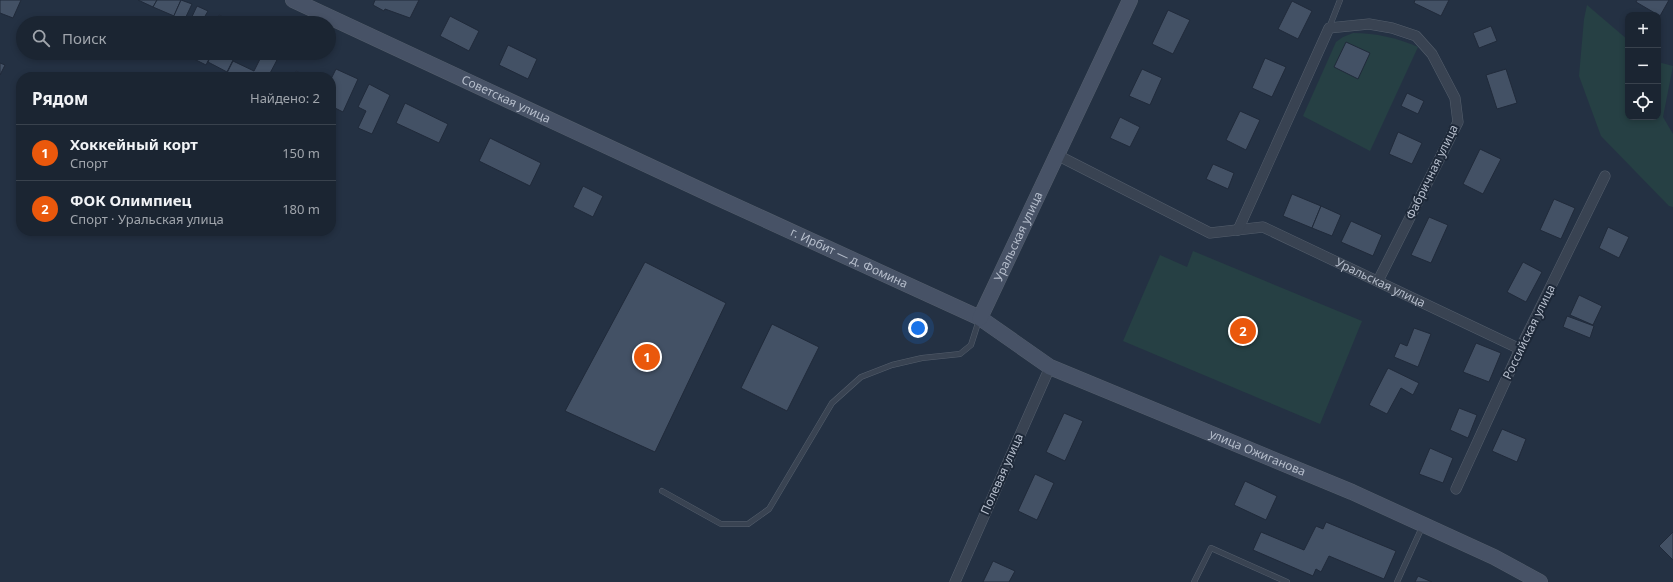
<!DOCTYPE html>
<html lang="ru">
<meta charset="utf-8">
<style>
:root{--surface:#1b2532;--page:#242d3a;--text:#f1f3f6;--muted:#a0a5ac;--line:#39424d;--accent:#ea580c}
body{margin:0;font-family:"Noto Sans",sans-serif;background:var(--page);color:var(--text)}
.controls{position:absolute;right:12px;top:12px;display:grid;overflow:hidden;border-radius:8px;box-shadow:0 2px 6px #0003}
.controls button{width:36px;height:36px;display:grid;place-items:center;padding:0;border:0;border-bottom:1px solid var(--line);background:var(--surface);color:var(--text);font:20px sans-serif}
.you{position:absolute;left:918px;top:328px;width:14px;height:14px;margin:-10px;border:3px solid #fff;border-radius:50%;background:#1a73e8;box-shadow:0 0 0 6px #1a73e833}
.badge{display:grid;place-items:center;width:26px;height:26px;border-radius:50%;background:var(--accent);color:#fff;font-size:13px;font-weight:700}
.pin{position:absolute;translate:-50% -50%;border:2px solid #fff;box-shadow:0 1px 4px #0006}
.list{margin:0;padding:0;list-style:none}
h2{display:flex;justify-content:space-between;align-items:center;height:52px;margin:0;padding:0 16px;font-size:17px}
h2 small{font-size:13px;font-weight:400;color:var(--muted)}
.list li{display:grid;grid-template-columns:26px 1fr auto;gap:12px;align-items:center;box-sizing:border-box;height:56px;padding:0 16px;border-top:1px solid var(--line)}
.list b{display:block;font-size:15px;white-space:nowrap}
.list p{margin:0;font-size:13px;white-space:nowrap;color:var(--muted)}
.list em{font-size:13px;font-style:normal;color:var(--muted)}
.icon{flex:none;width:22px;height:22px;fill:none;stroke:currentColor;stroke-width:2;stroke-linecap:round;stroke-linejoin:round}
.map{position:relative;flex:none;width:1673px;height:582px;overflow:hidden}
.search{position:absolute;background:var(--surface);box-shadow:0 2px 6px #0003;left:16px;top:16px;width:320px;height:44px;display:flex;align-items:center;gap:10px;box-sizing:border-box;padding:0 14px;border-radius:22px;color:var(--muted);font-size:15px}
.panel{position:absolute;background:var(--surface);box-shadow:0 2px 6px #0003;left:16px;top:72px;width:320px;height:164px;border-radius:16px}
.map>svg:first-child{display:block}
</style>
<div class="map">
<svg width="1673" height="582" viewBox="0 0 1673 582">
<rect width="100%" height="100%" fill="#243143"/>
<!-- green -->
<g fill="#264044">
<path d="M1587,5L1628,40V117H1658V62L1673,66L1663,117L1673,134V207L1669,206L1601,136L1579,76L1584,19Z"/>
<path d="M1353,33C1376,33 1397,38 1418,47L1370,151L1303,116L1336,42L1343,37Z"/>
<path d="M1193,251L1362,321L1320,424L1123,341L1160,255L1187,267Z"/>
</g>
<!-- building -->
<g fill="#435165" stroke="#202a3a">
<path d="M0,0H21L13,18L0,13Z"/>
<path d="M138,0H157L153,7Z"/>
<path d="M157,0H181L174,16L153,7Z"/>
<path d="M181,0L192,4L183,23H178L172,20Z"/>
<path d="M375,0H419L410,18L385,9L384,11L373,5Z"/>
<path d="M1415,0H1449L1441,16L1414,3Z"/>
<path d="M1637,0H1669L1660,16L1636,2Z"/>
<path d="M1292,1L1312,11L1298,39L1278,29Z"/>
<path d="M197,6L208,11L201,23H189Z"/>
<path d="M1168,10L1190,20L1173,54L1152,44Z"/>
<path d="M219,15L236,23H216Z"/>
<path d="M450,16L479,31L469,51L440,36Z"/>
<path d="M1491,26L1497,41L1479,48L1473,33Z"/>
<path d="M1346,42L1370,53L1358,79L1334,67Z"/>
<path d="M508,45L537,59L528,79L499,65Z"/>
<path d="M182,53H212L206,65Z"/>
<path d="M212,53H224L234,58L227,72L208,62Z"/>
<path d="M263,53L277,60L268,77H235L227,73L233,61L254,71Z"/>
<path d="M264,53H280L277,60Z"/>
<path d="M1265,58L1286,67L1272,97L1252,88Z"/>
<path d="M0,63L5,65L0,75Z"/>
<path d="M336,69L358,79L343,112L331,106V79Z"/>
<path d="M1142,69L1162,78L1150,105L1129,96Z"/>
<path d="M1506,69L1517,103L1497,109L1486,75Z"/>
<path d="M296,71L308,77H293Z"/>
<path d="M369,84L390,95L372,134L358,128L366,111L358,107Z"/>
<path d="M1407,93L1424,101L1418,114L1401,106Z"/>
<path d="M405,103L448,124L439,143L396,123Z"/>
<path d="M1240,111L1260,120L1246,150L1226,140Z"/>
<path d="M1120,117L1140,127L1130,147L1110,138Z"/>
<path d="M1398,132L1422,143L1412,164L1389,154Z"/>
<path d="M490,138L541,163L530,186L479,161Z"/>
<path d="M1480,149L1501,159L1483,194L1463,184Z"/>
<path d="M1213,164L1234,173L1228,189L1206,179Z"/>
<path d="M583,186L603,196L593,217L573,207Z"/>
<path d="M1292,194L1321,206L1312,228L1283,216Z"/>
<path d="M1554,199L1575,208L1561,239L1540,230Z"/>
<path d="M1321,206L1341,215L1332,236L1312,228Z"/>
<path d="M1429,217L1448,225L1431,263L1411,255Z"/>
<path d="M1351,221L1382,235L1373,256L1341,242Z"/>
<path d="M1608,227L1629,237L1619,258L1599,248Z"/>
<path d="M645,262L726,303L655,452L565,411Z"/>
<path d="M1523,262L1542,272L1526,302L1507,292Z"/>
<path d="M1579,295L1602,306L1593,325L1570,315Z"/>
<path d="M1567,316L1594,326L1590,338L1563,327Z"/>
<path d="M772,324L819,347L787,411L741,388Z"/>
<path d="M1414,328L1431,334L1418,367L1394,357L1400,343L1407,346Z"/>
<path d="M1476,343L1501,353L1489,382L1463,372Z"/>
<path d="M1388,368L1419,383L1413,395L1401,388L1387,414L1369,405Z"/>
<path d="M1459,408L1477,415L1468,438L1450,430Z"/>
<path d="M1064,413L1083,421L1065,461L1046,452Z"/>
<path d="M1502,429L1526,439L1517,462L1492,451Z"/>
<path d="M1430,448L1453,458L1443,483L1419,474Z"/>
<path d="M1035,474L1054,483L1037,520L1018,511Z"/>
<path d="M1245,481L1277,496L1266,520L1234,505Z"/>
<path d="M1326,522L1396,551L1384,579L1329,556L1321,572L1316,569L1313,576L1253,550L1261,532L1304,550L1316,526L1323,529Z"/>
<path d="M1673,532V560L1659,546Z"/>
<path d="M993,561L1015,571L1009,582H983Z"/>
<path d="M1418,576L1432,582H1415Z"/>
</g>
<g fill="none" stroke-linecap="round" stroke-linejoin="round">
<!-- lane casing -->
<g stroke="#545e6c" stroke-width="6">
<g id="lane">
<path d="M1329,28L1340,0"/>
<path d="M662,491L721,524H748L769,509L832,403L861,377L892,365L922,358L960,354L971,345L979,320"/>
<path d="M1194,582L1211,548L1287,582"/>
<path d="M1397,582L1423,525"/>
</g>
</g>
<!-- street casing -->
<g stroke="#545e6c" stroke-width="11">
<g id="street">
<path id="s1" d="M1057,155L1210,233L1263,227L1520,349"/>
<path d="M1238,230L1329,28L1369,24L1392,28L1416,36L1432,54L1455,98L1458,122L1378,281"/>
<path d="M1456,489L1520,349L1605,176"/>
<path d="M955,582L1050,367"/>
</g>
</g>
<!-- secondary casing -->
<g stroke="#545e6c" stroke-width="16">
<g id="secondary">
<path id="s2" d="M293,0L718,198L980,318L1050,367L1352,492L1494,557L1540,582"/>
<path id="s3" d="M980,318L1130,0"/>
</g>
</g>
<!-- lane -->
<use href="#lane" stroke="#394352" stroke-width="5"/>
<!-- street -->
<use href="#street" stroke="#394352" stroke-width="10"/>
<!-- secondary -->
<use href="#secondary" stroke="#475266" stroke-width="15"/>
</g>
<g text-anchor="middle" stroke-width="4" stroke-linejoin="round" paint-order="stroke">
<!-- street labels -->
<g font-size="12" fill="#b6becc" stroke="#1d2838">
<text dy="4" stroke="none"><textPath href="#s2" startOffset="235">Советская улица</textPath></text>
<text transform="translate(1432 172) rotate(-64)" y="4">Фабричная улица</text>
<text dy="4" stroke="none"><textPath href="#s3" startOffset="90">Уральская улица</textPath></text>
<text dy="4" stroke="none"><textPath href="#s2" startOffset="613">г. Ирбит — д. Фомина</textPath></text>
<text dy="4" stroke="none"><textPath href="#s1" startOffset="355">Уральская улица</textPath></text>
<text transform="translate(1529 332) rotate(-64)" y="4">Российская улица</text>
<text dy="4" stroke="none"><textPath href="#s2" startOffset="1067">улица Ожиганова</textPath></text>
<text transform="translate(1002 474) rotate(-66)" y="4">Полевая улица</text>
</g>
</g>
</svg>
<div class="controls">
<button>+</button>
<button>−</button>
<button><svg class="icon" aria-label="locate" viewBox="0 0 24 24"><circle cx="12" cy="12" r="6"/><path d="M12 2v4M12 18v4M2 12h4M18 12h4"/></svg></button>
</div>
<div class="you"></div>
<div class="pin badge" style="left:647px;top:357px">1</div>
<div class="pin badge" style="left:1243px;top:331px">2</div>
<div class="search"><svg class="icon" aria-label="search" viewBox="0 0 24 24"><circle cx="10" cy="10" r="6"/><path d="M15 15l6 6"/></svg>Поиск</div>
<section class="panel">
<h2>Рядом<small>Найдено: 2</small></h2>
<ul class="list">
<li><span class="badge">1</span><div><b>Хоккейный корт</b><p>Спорт</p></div><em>150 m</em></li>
<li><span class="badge">2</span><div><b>ФОК Олимпиец</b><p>Спорт · Уральская улица</p></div><em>180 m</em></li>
</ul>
</section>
</div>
